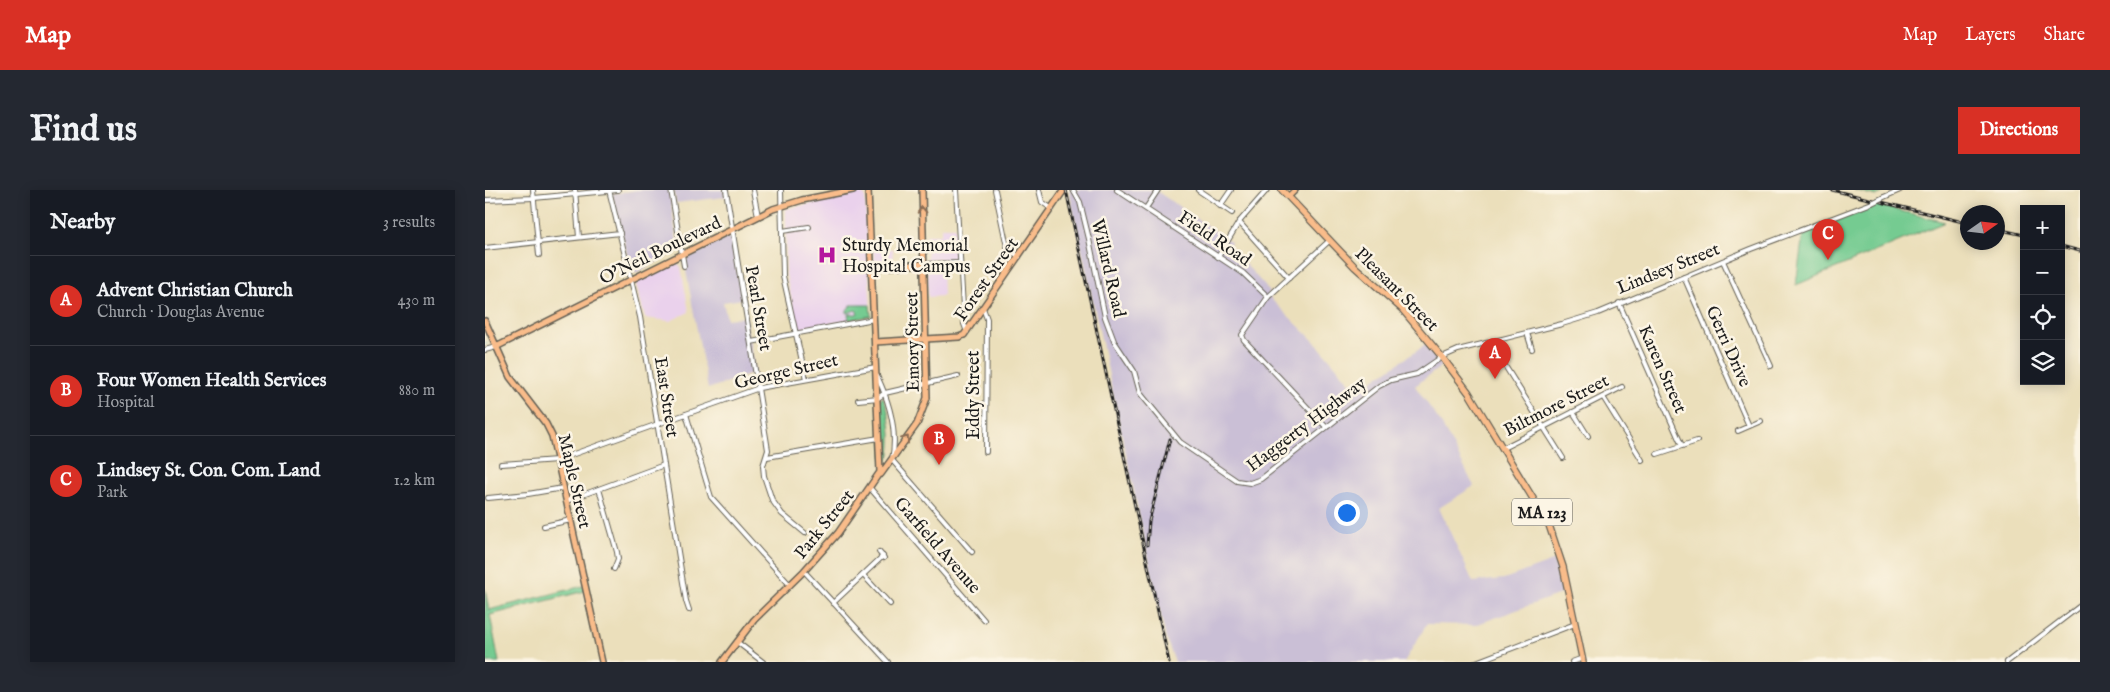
<!DOCTYPE html>
<meta charset="utf-8">
<style>
:root{--surface:#171b24;--page:#242831;--text:#f1f3f6;--muted:#9ea1a6;--line:#363941;--accent:#d93025}
body{margin:0;font-family:"IM FELL English",serif;background:var(--page);color:var(--text)}
.controls{position:absolute;right:15px;top:15px;display:grid;overflow:hidden;border-radius:0px;box-shadow:0 2px 12px #0003}
.controls button{width:45px;height:45px;display:grid;place-items:center;padding:0;border:0;border-bottom:1px solid var(--line);background:var(--surface);color:var(--text);font:25px sans-serif}
.compass{position:absolute;left:1475px;top:15px;width:45px;height:45px;border-radius:50%;background:var(--surface);box-shadow:0 2px 12px #0003;rotate:76deg}
.you{position:absolute;left:861px;top:322px;width:18px;height:18px;margin:-12px;border:4px solid #fff;border-radius:50%;background:#1a73e8;box-shadow:0 0 0 8px #1a73e833}
.badge{display:grid;place-items:center;width:32px;height:32px;border-radius:50%;background:var(--accent);color:#fff;font-size:16px;font-weight:700}
.pin{position:absolute;translate:-50% -41px;filter:drop-shadow(0 1px 2px #0008)}
.pin::after{content:'';position:absolute;top:26px;width:18px;height:15px;background:inherit;clip-path:polygon(0 0,100% 0,50% 100%)}
.list{margin:0;padding:0;list-style:none}
h2{display:flex;justify-content:space-between;align-items:center;height:65px;margin:0;padding:0 20px;font-size:21px}
h2 small{font-size:16px;font-weight:400;color:var(--muted)}
.list li{display:grid;grid-template-columns:32px 1fr auto;gap:15px;align-items:center;box-sizing:border-box;height:90px;padding:0 20px;border-top:1px solid var(--line)}
.list b{display:block;font-size:19px;white-space:nowrap}
.list p{margin:0;font-size:16px;white-space:nowrap;color:var(--muted)}
.list em{font-size:16px;font-style:normal;color:var(--muted)}
.icon{flex:none;width:28px;height:28px;fill:none;stroke:currentColor;stroke-width:2;stroke-linecap:round;stroke-linejoin:round}
.map{position:relative;flex:none;width:1595px;height:472px;overflow:hidden;border-radius:0px}
header{display:flex;align-items:center;gap:30px;box-sizing:border-box;height:70px;padding:0 25px;background:var(--accent);color:#fff}
header strong{font-size:24px}
nav{display:flex;gap:28px;margin-inline-start:auto;font-size:18px}
.intro{display:flex;align-items:center;justify-content:space-between;box-sizing:border-box;height:120px;padding:0 30px}
h1{margin:0;font-size:35px}
.button{padding:12px 22px;border-radius:0px;background:var(--accent);color:#fff;font-size:18px;font-weight:700}
main{display:flex;gap:30px;padding:0 30px}
aside{flex:1;background:var(--surface);border-radius:0px;box-shadow:0 2px 12px #0003}
.map>svg:first-child{display:block}
</style>
<header>
<strong>Map</strong>
<nav><a>Map</a><a>Layers</a><a>Share</a></nav>
</header>
<div class="intro"><h1>Find us</h1><a class="button">Directions</a></div>
<main>
<aside>
<h2>Nearby<small>3 results</small></h2>
<ul class="list">
<li><span class="badge">A</span><div><b>Advent Christian Church</b><p>Church · Douglas Avenue</p></div><em>430 m</em></li>
<li><span class="badge">B</span><div><b>Four Women Health Services</b><p>Hospital</p></div><em>880 m</em></li>
<li><span class="badge">C</span><div><b>Lindsey St. Con. Com. Land</b><p>Park</p></div><em>1.2 km</em></li>
</ul>
</aside>
<div class="map">
<svg width="1595" height="472" viewBox="0 0 1595 472">
<rect width="100%" height="100%" fill="#fcf5e5"/>
<filter id="ink" filterUnits="userSpaceOnUse"><feTurbulence type="fractalNoise" baseFrequency=".02" numOctaves="2"/><feDisplacementMap in="SourceGraphic" scale="10" xChannelSelector="R" yChannelSelector="G"/><feConvolveMatrix kernelMatrix="1 2 1 2 8 2 1 2 1" color-interpolation-filters="sRGB"/></filter>
<filter id="wash" filterUnits="userSpaceOnUse"><feTurbulence type="fractalNoise" baseFrequency=".0096" numOctaves="4" result="noise"/><feDisplacementMap in="SourceGraphic" scale="20" xChannelSelector="R" yChannelSelector="G"/><feGaussianBlur stdDeviation="1.12" result="paint"/><feColorMatrix in="noise" values="0 0 0 0 0 0 0 0 0 0 0 0 0 0 0 0 0 1.4 0 .05"/><feComposite in="paint" operator="in"/></filter>
<g filter="url(#wash)">
<rect width="100%" height="100%" fill="#ebdfbb"/>
<!-- built -->
<g fill="#ead1ec">
<path d="M376,3L380,6L386,126L313,139L301,85V19Z"/>
<path d="M456,37H470L472,68L442,70L441,45H456Z"/>
<path d="M408,59L407,74H392L390,73L388,60Z"/>
<path d="M191,72L196,77L204,122L185,131L160,128L151,94L152,91Z"/>
<path d="M457,77L458,106L443,107L442,78Z"/>
</g>
<!-- industrial -->
<g fill="#cabfd6">
<path d="M152,0H184L193,59L191,62L151,83L148,82L145,75L127,4Z"/>
<path d="M189,0H239L240,7L191,13Z"/>
<path d="M584,0H670L746,52L744,55L785,102L783,104L788,111L831,153L872,201L942,154L958,175L930,196L956,233L989,296L954,318L988,392L1019,389L1073,369L1081,402L990,435L942,434L919,472H690L681,449Z"/>
<path d="M241,47L246,49L257,109L238,112L242,129L260,127L270,182L223,199L199,70L205,65Z"/>
</g>
<!-- green -->
<g fill="#74cb91" stroke="#487456">
<path d="M1369,0H1403L1391,6Z"/>
<path d="M1391,15L1460,32L1311,95L1318,44Z"/>
<path d="M366,115H385L386,126L364,130L363,124H371L373,123L371,120L362,123V120Z"/>
<path d="M398,207C405,218 410,261 402,271L398,269L395,209Z"/>
<path d="M98,396L100,401L5,425L14,472H0V399L4,420Z"/>
</g>
<g fill="none" stroke-linecap="round" stroke-linejoin="round">
<!-- stream -->
<path stroke="#53b3d2" stroke-width="1" d="M0,153H3"/>
</g>
</g>
<g filter="url(#ink)">
<g fill="none" stroke-linecap="round" stroke-linejoin="round">
<!-- minor casing -->
<g stroke="#646054" stroke-width="6">
<g id="minor">
<path d="M48,0L54,65"/>
<path d="M90,0L94,47"/>
<path d="M124,0L155,127L201,411L204,420"/>
<path d="M186,0L199,76"/>
<path d="M241,0L283,260L278,276L279,286L287,310L297,324L320,343"/>
<path d="M268,0L273,26"/>
<path d="M296,0L298,86L321,189"/>
<path d="M471,0L479,134L482,142"/>
<path d="M510,0L522,57L534,67"/>
<path d="M554,0L557,12L567,19"/>
<path d="M588,0L595,12L604,49L620,127L629,151L649,181L655,203L695,252L752,291L765,293L776,289L894,196L906,190L932,184L957,167L973,160L1077,134L1113,123L1266,59L1387,13"/>
<path d="M632,0L758,83L783,107"/>
<path d="M713,0L747,23"/>
<path d="M1399,7L1415,0"/>
<path d="M0,10L49,8L133,0"/>
<path d="M735,16L746,0"/>
<path d="M661,18L673,0"/>
<path d="M754,32L804,88"/>
<path d="M297,41L324,37"/>
<path d="M0,58L135,43"/>
<path d="M733,67L754,32L782,0"/>
<path d="M1238,71L1286,176"/>
<path d="M439,74L475,73"/>
<path d="M1199,87L1264,236"/>
<path d="M1134,113L1197,256"/>
<path d="M498,118L502,129L501,262"/>
<path d="M1042,143L1047,159"/>
<path d="M266,152L389,129"/>
<path d="M1005,152L1078,268"/>
<path d="M0,160L11,157"/>
<path d="M392,186C404,211 413,241 407,270L487,362"/>
<path d="M1118,207L1157,270"/>
<path d="M373,210L393,208L400,203L473,186"/>
<path d="M1088,222L1103,246"/>
<path d="M201,224L226,307L305,395"/>
<path d="M841,237L759,150L757,145L783,107L844,51"/>
<path d="M1253,241L1276,231"/>
<path d="M1018,258L1137,197"/>
<path d="M1172,264L1212,251"/>
<path d="M282,267L394,248"/>
<path d="M16,274L72,270L274,198L391,177"/>
<path d="M385,298L499,430"/>
<path d="M114,299L132,362L133,369L129,379"/>
<path d="M3,308L43,304L78,298"/>
<path d="M81,311L179,275"/>
<path d="M59,336L86,330"/>
<path d="M394,362L399,368"/>
<path d="M319,381L403,472"/>
<path d="M378,385L405,414"/>
<path d="M348,413L398,366"/>
<path d="M252,452L278,472"/>
<path d="M991,472L1090,434"/>
<path d="M1087,472L1098,468"/>
<path d="M1522,472L1595,416"/>
</g>
</g>
<!-- major casing -->
<g stroke="#646054" stroke-width="8">
<g id="major">
<path d="M804,6L810,0"/>
<path d="M386,78L439,74"/>
<path d="M0,131L25,187L61,234L67,246L117,472"/>
<path d="M390,152L474,147L479,145L579,0"/>
<path d="M11,157L288,19L317,10L368,0"/>
<path d="M396,284L432,234L442,208L437,0"/>
<path d="M237,472L269,430L319,381L353,343L395,282L383,0"/>
</g>
</g>
<!-- highway casing -->
<g stroke="#646054" stroke-width="8">
<path id="highway" d="M797,0L870,77L917,119L957,167L984,203L1064,335L1078,377L1098,472"/>
</g>
<!-- minor -->
<use href="#minor" stroke="#fff" stroke-width="4"/>
<!-- major -->
<use href="#major" stroke="#f9bc8a" stroke-width="5"/>
<!-- highway -->
<use href="#highway" stroke="#f9bc8a" stroke-width="5.5"/>
<!-- rail casing -->
<g stroke="#1c1c1c" stroke-width="3">
<g id="rail">
<path d="M581,0L684,472"/>
<path d="M1347,0L1482,33"/>
<path d="M1512,39L1539,45"/>
<path d="M1576,56L1595,61"/>
<path d="M662,355L664,331L685,249"/>
</g>
</g>
<!-- rail -->
<use href="#rail" stroke="#fcf5e5" stroke-width="1" stroke-dasharray="4" stroke-linecap="butt"/>
<!-- minor-bridge casing -->
<g stroke="#646054" stroke-width="6" stroke-linecap="butt">
<path id="minor-bridge" d="M1387,13L1399,7"/>
</g>
<!-- minor-bridge -->
<use href="#minor-bridge" stroke="#fff" stroke-width="4"/>
</g>
<!-- one-way arrows -->
<defs><path id="oneway-chevron" d="M-2-3.5L2.5 0L-2 3.5" fill="none" stroke-width="1.6" stroke-linecap="round" stroke-linejoin="round" transform="scale(1.25)"/></defs>
<g stroke="#8a6c53">
<use href="#oneway-chevron" transform="translate(437 20) rotate(-92)"/>
<use href="#oneway-chevron" transform="translate(421 249) rotate(-54)"/>
</g>
</g>
<!-- icons -->
<defs>
<g id="hospital-bare" transform="scale(1.5)"><path d="M-5-5h3v3.5h4V-5h3V5h-3V1.5h-4V5h-3Z" fill="#b5179e" stroke="#fcf5e5" stroke-width="2.5" paint-order="stroke"/></g>
</defs>
<g fill-rule="evenodd">
<use href="#hospital-bare" x="342" y="65"/>
</g>
<g text-anchor="middle" stroke-width="5" stroke-linejoin="round" paint-order="stroke">
<!-- shield labels -->
<rect fill="#fcf5e5" stroke="#5f5d58" stroke-width="1" x="1027" y="308.5" width="60" height="27" rx="4"/>
<g font-size="16" font-weight="bold" fill="#1c1c1c">
<text x="1057" y="328">MA 123</text>
</g>
<!-- street labels -->
<g font-size="18" fill="#1c1c1c" stroke="#fcf5e5">
<text transform="translate(730 48) rotate(34)" y="6">Field Road</text>
<text transform="translate(175 60) rotate(-26)" y="6">O'Neil Boulevard</text>
<text transform="translate(624 78) rotate(77)" y="6">Willard Road</text>
<text transform="translate(1183 78) rotate(-22)" y="6">Lindsey Street</text>
<text transform="translate(501 89) rotate(-55)" y="6">Forest Street</text>
<text transform="translate(912 99) rotate(45)" y="6">Pleasant Street</text>
<text transform="translate(274 118) rotate(80)" y="6">Pearl Street</text>
<text transform="translate(427 152) rotate(-91)" y="6">Emory Street</text>
<text transform="translate(1244 156) rotate(66)" y="6">Gerri Drive</text>
<text transform="translate(1178 179) rotate(66)" y="6">Karen Street</text>
<text transform="translate(301 181) rotate(-13)" y="6">George Street</text>
<text transform="translate(488 205) rotate(-90)" y="6">Eddy Street</text>
<text transform="translate(182 207) rotate(81)" y="6">East Street</text>
<text transform="translate(1071 215) rotate(-27)" y="6">Biltmore Street</text>
<text transform="translate(821 234) rotate(-37)" y="6">Haggerty Highway</text>
<text transform="translate(90 291) rotate(77)" y="6">Maple Street</text>
<text transform="translate(339 334) rotate(-51)" y="6">Park Street</text>
<text transform="translate(453 355) rotate(49)" y="6">Garfield Avenue</text>
</g>
<!-- poi labels -->
<g font-size="18" fill="#1c1c1c" stroke="#fcf5e5" text-anchor="start">
<text x="357" y="61">Sturdy Memorial<tspan x="357" dy="21">Hospital Campus</tspan></text>
</g>
</g>
</svg>
<div class="controls">
<button>+</button>
<button>−</button>
<button><svg class="icon" aria-label="locate" viewBox="0 0 24 24"><circle cx="12" cy="12" r="6"/><path d="M12 2v4M12 18v4M2 12h4M18 12h4"/></svg></button>
<button><svg class="icon" aria-label="layers" viewBox="0 0 24 24"><path d="M12 4l9 5-9 5-9-5zM3 14l9 5 9-5"/></svg></button>
</div>
<svg class="compass" viewBox="-18 -18 36 36"><path d="M0-13l5 13h-10z" fill="#e53935"/><path d="M0 13l5-13h-10z" fill="#9ea1a6"/></svg>
<div class="you"></div>
<div class="pin badge" style="left:1010px;top:189px">A</div>
<div class="pin badge" style="left:454px;top:275px">B</div>
<div class="pin badge" style="left:1343px;top:70px">C</div>
</div>
</main>
